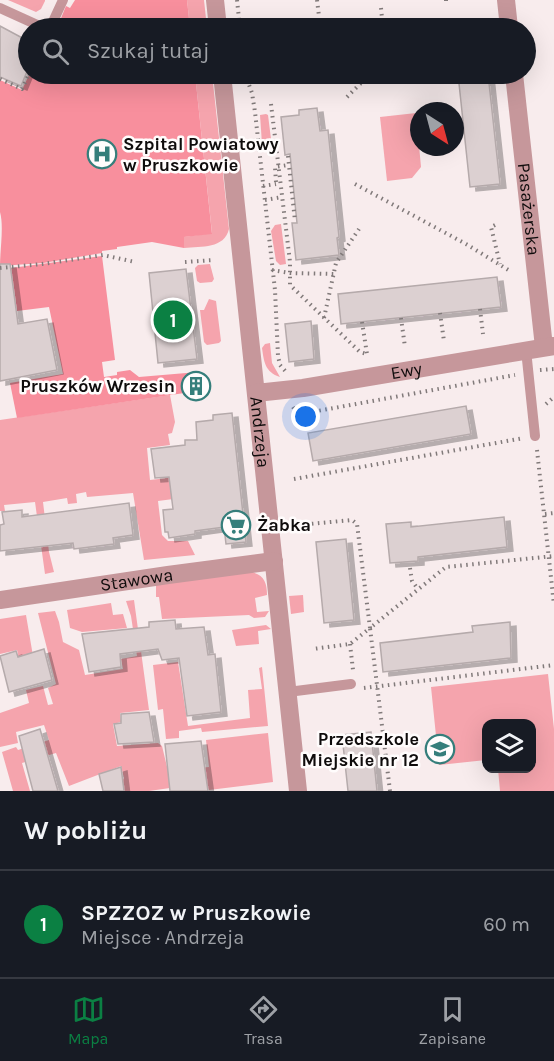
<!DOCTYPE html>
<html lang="pl">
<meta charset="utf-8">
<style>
:root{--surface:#171b24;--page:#20242c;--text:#f1f3f6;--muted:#9ea1a6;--line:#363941;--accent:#0b8043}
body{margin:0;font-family:Karla,sans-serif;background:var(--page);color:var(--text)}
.controls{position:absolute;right:18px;bottom:18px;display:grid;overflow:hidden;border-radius:12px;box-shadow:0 6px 24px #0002}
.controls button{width:54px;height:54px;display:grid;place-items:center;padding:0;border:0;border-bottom:2px solid var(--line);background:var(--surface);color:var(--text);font:30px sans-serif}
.compass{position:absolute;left:410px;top:102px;width:54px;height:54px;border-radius:50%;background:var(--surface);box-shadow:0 6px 24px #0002;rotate:144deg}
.you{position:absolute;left:306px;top:417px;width:21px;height:21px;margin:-15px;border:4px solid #fff;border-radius:50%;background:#1a73e8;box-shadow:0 0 0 9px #1a73e833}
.badge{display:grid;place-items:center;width:39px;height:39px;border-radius:50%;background:var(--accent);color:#fff;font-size:20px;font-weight:700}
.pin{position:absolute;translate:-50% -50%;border:3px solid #fff;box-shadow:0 2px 6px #0006}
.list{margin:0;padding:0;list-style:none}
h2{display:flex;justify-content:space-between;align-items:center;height:78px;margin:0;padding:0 24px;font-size:26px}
h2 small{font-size:20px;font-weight:400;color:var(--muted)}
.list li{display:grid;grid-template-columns:39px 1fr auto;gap:18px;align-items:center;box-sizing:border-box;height:108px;padding:0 24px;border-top:2px solid var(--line)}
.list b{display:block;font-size:22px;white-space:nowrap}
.list p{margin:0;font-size:20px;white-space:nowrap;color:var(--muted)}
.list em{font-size:20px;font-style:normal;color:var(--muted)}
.icon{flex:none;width:33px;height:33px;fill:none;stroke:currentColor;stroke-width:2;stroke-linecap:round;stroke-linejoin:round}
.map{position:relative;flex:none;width:554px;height:791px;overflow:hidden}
.search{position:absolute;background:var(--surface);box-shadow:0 6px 24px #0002;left:18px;right:18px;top:18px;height:66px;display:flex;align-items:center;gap:15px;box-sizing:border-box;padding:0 21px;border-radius:33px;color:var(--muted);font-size:22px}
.sheet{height:186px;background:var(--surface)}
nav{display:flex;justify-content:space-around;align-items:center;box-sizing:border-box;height:84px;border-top:2px solid var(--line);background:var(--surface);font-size:16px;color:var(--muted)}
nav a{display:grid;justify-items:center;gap:3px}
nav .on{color:var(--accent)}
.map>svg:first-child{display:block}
</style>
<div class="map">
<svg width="554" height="791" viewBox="0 0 554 791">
<defs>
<filter id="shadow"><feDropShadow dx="6" dy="4" stdDeviation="0" flood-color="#0004"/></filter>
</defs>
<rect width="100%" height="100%" fill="#f8eced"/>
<!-- green -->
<g fill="#f5a4ad">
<path d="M8,0H45V1L41,9L36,12Z"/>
<path d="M187,0H204L207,28H190Z"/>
<path d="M195,74H212L229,229C224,249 202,246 184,248V237L212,233Z"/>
<path d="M416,113L421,167L412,178L387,181L380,117Z"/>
<path d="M266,114L268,115L272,147L267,148L262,144L260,115Z"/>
<path d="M281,224L286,264L280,265L276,261L271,231L275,225Z"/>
<path d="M210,264L214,279L212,282L200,283L197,281L195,268L198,265Z"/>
<path d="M209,299L216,301L221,341L219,343L207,345L204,342L200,310H204Z"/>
<path d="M270,343L272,363L280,377C265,372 264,362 262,348L265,344Z"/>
<path d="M170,395L175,422L172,433L168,434L170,445L147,448L150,480L201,474L204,495L158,501L162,535L168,541H188L195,555L144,560L133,493L87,497L86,492L76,494L77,503L68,504L67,498L43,502L49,552L54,572L45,574L35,502L4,505L5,511H0V420Z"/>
<path d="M250,572C264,574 267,583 267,595L255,598L257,612L269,611L265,617L254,618L249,615L162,619L159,597H156V585Z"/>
<path d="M303,595L304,612L291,614L289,596Z"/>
<path d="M134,600L149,710L120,713L121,722L113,724L117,746L158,743L162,746L168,771L209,767L206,740L268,733L273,782L209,790L208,788L185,791L184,786L149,791H116L124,778L121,766L69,786L56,753L22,763L30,791H13L2,752L16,747L18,750L49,740L44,725L16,732L18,743L0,747V713L29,703L26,690L43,686L48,705L53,704L48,688L56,684L38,613L55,611L59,622L63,642L79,650L85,675L123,669L121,659L137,656L131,616L126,601Z"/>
<path d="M111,603L113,615L123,614L127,628L82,632L70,628L67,610Z"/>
<path d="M26,615L33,656L19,659L17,650L0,654V619Z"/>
<path d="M266,625L271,629L258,631L259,644L236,646L232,630Z"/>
<path d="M178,662L188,726L250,718L248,690L262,689L259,668L262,667L268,726L202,732L201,728L179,731V738L166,739L163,709L158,710L153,665Z"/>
<path d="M548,674L554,729V791H500L498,769L532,768V724H486V760L439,765L431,687Z"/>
</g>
<!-- forest -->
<g fill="#f88f9d">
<path d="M75,0H187L190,28H57L66,6L70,8Z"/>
<path d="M36,74H195L212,234L184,237V248L152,242L117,247V249L102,251V253L43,263L0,266C0,250 4,226 0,212V80L22,90L29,75L35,77Z"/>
<path d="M102,256L115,360L102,362L104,377L117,375V372L130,370L139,377L198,372H200V378L189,380L191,392L17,418L10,383L63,374L49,307L17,311L11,268Z"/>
</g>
<!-- building -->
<g fill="#dcd0d1" stroke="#b5aaab" stroke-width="1.5" filter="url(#shadow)">
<path d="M0,26L28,41V69L21,86L0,77Z"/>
<path d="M458,74H488L500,184L470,187Z"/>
<path d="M317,108L320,131L328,130L339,237L337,238L339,255L296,260L292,223H297L290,154L285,155L281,117L299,115V110Z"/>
<path d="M0,264H10L18,324L47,319L57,370L0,381Z"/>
<path d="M186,269L197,359L158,363L149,273Z"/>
<path d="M497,277L501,307L341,324L338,294Z"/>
<path d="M311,321L314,359L289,362L285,324Z"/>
<path d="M466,406L471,434L313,461L308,433Z"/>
<path d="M232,413L246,542L226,544L224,527L195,531V534L169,538L168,532H165L163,510L173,509L169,477L155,478L151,449L185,445V440H197L196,422L213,420V415Z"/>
<path d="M129,503L133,535L113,538L114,544L74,549L73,543L0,551V525L4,524L2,512L22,510V517Z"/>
<path d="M504,517L507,547L418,557V561L390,563L386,524L411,522V527Z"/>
<path d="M346,539L354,620L324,623L316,542Z"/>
<path d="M175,620L176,629L204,627L208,655L215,654L221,712L187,716L179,658L162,660L158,649L120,654L121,667L89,672L82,634L149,627V622Z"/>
<path d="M510,622L511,658L383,672L380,643L473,632L472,626Z"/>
<path d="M44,649L52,680L9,692L0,656L16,651L18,657Z"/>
<path d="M149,712L154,742L118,744L114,724L121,723V714Z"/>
<path d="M40,729L58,791H33L28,772L19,736Z"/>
<path d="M371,732L377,791H348L342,735Z"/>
<path d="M201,741L208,791H170L165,744Z"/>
<path d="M121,767L124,791H103L99,774Z"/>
</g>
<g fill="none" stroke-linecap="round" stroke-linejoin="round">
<!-- path -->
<g stroke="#817a7a" stroke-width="4" stroke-dasharray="1.5 4.5" stroke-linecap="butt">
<path d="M237,0L240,28"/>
<path d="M317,0L319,16"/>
<path d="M446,0V1"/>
<path d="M381,8L383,28"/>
<path d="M263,22L264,28"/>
<path d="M29,74L34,76L35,74"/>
<path d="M245,74L252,93L255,112L275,290L278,356L280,365L287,373"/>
<path d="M0,79L22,89L29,74"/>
<path d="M347,97L362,82L381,74"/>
<path d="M271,104L290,262V285L360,352L367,354"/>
<path d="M288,156L295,221"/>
<path d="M355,184L466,244L510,271"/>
<path d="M263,186L276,184"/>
<path d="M265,200L282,197"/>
<path d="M495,225L491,227L500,264"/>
<path d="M185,262L214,260"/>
<path d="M0,268L42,264L103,255L135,262"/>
<path d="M272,270L290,273L334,274"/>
<path d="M480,309L483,334"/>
<path d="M440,313L444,341"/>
<path d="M324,318L336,263L359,229"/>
<path d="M401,318L405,347"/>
<path d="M362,322L367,354"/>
<path d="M540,370L554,369"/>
<path d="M546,404L554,397"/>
<path d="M293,407L297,413L301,414L515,375"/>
<path d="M537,450L554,605"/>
<path d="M294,479L524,438"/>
<path d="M545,514L554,513"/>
<path d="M288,526L352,520L357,524L370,628L350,644L313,649"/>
<path d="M410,568L412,581L418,589"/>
<path d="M350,644L353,670"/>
<path d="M364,688L554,665"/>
<path d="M390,791L370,628L446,567L554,556"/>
</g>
<!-- service -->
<g stroke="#c6979b" stroke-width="10">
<path d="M0,8L44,28"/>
<path d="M50,28L63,0"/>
<path d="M526,350L535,436"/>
<path d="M288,692L351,684"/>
</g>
<!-- minor -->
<g stroke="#c6979b" stroke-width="18">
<path d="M215,0L218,28"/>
<path d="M506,0L509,28"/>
<path id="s1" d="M222,74L298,791"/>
<path id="s2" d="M514,74L544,347"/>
<path id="s3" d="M256,393L303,388L554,346"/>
<path id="s4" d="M0,600L168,575L274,561"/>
</g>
<!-- path-bridge -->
<path stroke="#817a7a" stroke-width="4" stroke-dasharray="1.5 4.5" stroke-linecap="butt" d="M276,182L275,167L288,165"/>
</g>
<!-- icons -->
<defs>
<g id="hospital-ring" transform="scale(1.5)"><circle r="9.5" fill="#fffcfc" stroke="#357e7b" stroke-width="1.5"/><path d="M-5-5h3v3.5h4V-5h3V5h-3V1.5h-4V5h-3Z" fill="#357e7b"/></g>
<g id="building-ring" transform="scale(1.5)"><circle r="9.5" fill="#fffcfc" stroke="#357e7b" stroke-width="1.5"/><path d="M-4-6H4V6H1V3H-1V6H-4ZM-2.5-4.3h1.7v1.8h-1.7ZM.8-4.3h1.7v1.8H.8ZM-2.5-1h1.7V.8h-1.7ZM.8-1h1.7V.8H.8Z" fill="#357e7b"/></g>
<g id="supermarket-ring" transform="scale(1.5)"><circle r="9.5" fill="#fffcfc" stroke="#357e7b" stroke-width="1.5"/><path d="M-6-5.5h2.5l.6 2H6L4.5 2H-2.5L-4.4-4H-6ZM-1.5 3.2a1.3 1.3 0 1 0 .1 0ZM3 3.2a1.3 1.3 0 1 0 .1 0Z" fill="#357e7b"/></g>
<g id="school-ring" transform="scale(1.5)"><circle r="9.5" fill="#fffcfc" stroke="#357e7b" stroke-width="1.5"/><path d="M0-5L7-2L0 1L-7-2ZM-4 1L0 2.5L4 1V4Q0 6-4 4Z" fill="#357e7b"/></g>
</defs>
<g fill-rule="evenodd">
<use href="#hospital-ring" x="102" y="154"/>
<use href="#building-ring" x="196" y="386"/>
<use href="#supermarket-ring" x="236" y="525"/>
<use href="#school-ring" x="440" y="749"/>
</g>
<g text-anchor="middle" stroke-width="5" stroke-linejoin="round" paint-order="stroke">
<!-- poi labels -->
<g font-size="18" font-weight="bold" fill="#0f0c0c" stroke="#fffcfc" text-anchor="start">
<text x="123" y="150">Szpital Powiatowy<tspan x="123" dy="21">w Pruszkowie</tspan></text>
<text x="175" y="392" text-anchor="end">Pruszków Wrzesin</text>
<text x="257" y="531">Żabka</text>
<text x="419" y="745" text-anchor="end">Przedszkole<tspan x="419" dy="21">Miejskie nr 12</tspan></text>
</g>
<!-- street labels -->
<g font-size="18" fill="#0f0c0c" stroke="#fffcfc">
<text dy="6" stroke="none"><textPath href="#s2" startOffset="136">Pasażerska</textPath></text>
<text dy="6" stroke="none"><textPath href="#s3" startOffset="152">Ewy</textPath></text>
<text dy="6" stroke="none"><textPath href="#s1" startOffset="360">Andrzeja</textPath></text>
<text dy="6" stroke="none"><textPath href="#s4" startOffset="138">Stawowa</textPath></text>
</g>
</g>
</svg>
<div class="controls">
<button><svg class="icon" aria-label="layers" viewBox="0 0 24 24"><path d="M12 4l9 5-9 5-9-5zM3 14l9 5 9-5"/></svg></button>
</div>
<svg class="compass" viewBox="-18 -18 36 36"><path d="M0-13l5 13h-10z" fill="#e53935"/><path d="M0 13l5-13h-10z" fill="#9ea1a6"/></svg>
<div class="you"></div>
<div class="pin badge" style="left:173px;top:320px">1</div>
<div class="search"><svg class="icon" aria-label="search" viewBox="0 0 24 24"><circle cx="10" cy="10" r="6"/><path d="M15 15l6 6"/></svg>Szukaj tutaj</div>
</div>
<section class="sheet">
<h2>W pobliżu<small></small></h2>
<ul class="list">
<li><span class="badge">1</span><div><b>SPZZOZ w Pruszkowie</b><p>Miejsce · Andrzeja</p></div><em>60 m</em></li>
</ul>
</section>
<nav>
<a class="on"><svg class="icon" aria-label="map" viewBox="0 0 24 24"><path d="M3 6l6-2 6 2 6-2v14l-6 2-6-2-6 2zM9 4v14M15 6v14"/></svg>Mapa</a>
<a><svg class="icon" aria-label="directions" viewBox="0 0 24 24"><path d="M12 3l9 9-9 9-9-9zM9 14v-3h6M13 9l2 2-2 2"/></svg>Trasa</a>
<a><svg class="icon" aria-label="saved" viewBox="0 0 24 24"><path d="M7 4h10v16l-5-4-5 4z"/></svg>Zapisane</a>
</nav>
